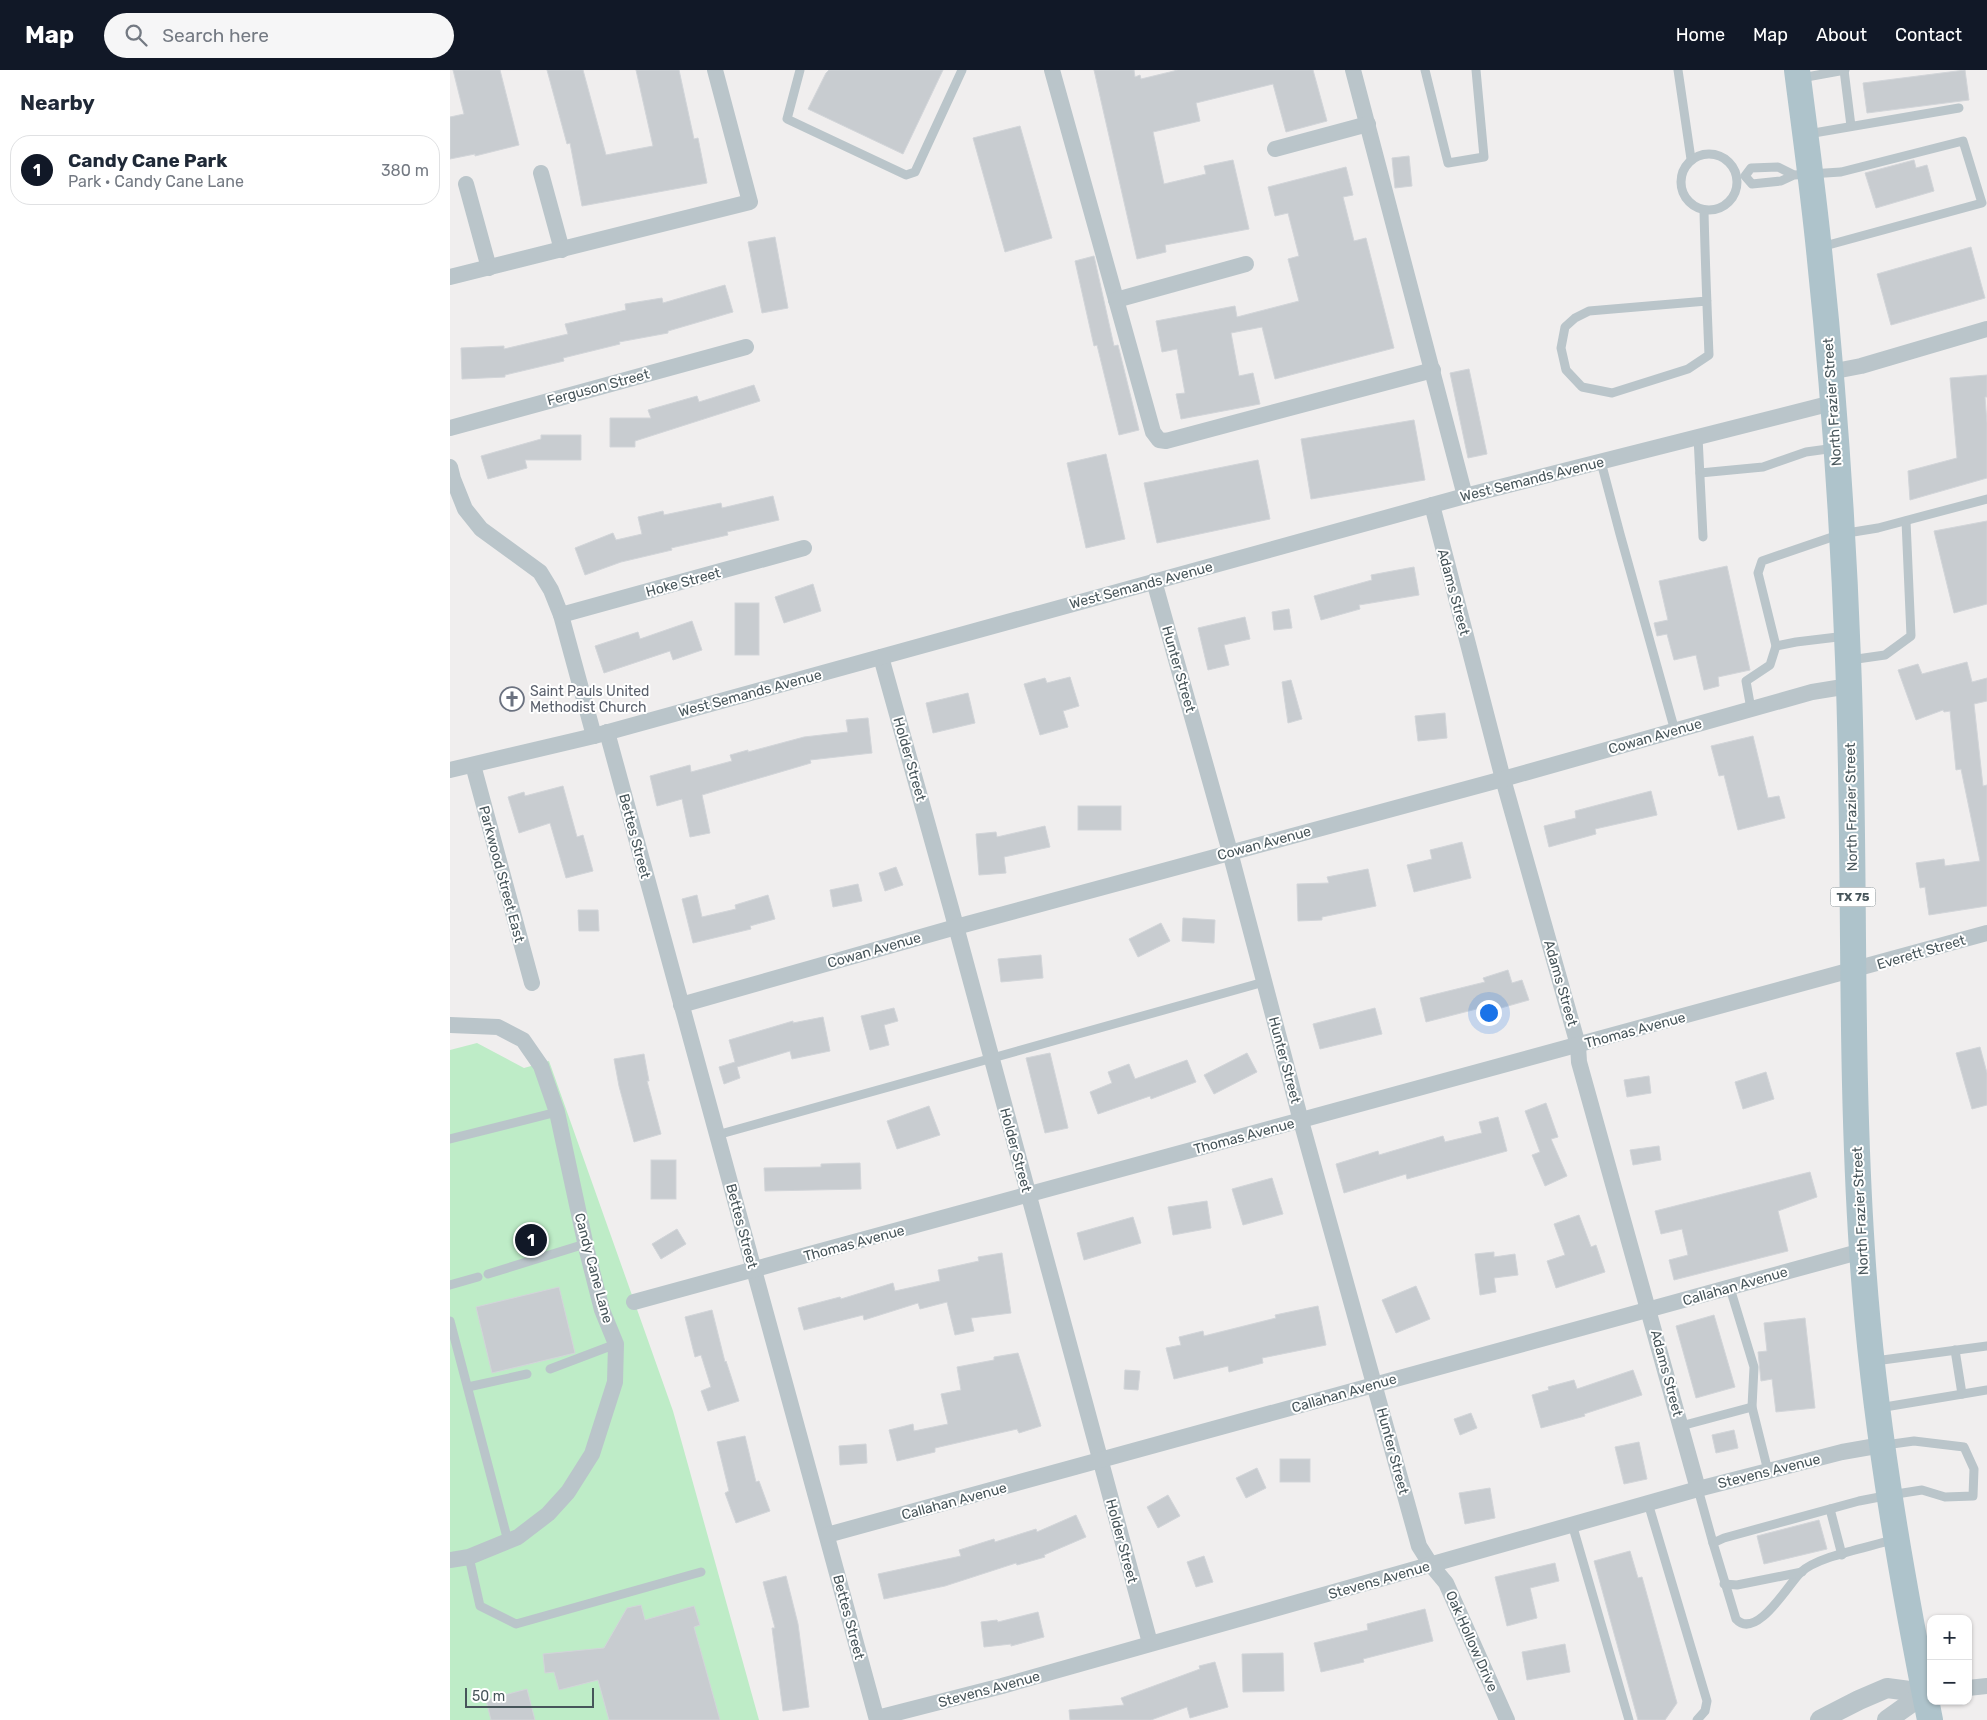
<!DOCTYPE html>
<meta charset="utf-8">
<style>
:root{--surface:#fff;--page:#f6f6f7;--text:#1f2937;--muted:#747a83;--line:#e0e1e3;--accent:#111827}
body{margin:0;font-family:Rubik,sans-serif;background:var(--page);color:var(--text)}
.controls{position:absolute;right:15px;bottom:15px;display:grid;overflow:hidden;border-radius:10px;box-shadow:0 1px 4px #0004}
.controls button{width:45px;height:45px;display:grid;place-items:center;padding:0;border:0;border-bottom:1px solid var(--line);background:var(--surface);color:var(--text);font:25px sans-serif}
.scale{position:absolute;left:15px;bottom:12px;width:129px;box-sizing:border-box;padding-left:5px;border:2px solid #47555a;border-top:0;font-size:14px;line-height:18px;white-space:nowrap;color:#47555a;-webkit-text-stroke:4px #fff;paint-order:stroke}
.you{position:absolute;left:1038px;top:942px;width:18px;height:18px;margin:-12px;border:4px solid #fff;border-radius:50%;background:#1a73e8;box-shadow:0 0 0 8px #1a73e833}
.badge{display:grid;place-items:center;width:32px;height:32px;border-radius:50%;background:var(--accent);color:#fff;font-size:16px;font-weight:700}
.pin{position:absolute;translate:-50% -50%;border:2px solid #fff;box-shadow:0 1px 5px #0006}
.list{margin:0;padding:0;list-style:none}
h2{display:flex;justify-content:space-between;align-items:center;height:65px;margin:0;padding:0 20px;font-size:21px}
h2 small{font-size:16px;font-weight:400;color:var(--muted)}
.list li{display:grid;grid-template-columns:32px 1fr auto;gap:15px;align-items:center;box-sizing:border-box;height:70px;margin:0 10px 10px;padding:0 10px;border:1px solid var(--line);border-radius:20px}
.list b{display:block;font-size:19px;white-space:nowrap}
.list p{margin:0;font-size:16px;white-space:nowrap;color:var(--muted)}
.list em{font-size:16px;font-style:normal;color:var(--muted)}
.icon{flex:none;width:28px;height:28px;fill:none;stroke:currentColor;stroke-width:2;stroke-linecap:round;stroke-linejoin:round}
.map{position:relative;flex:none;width:1537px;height:1650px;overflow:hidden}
header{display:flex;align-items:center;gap:30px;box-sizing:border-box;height:70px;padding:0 25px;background:var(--accent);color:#fff}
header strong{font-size:24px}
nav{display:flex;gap:28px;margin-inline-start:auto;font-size:18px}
.search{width:350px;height:45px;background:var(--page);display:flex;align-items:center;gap:12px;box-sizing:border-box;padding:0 18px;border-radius:28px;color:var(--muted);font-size:19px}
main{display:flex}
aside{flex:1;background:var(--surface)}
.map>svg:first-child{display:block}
</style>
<header>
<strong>Map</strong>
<div class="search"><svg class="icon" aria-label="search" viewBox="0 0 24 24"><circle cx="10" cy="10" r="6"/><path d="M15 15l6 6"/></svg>Search here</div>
<nav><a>Home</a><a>Map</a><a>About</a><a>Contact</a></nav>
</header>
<main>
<aside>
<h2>Nearby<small></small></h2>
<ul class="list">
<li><span class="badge">1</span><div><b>Candy Cane Park</b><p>Park · Candy Cane Lane</p></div><em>380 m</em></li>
</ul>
</aside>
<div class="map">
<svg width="1537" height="1650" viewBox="0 0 1537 1650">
<rect width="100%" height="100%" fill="#f0eeee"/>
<!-- green -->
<path fill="#beecc7" d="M27,973L74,998L99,991L223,1341L309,1650H0V980Z"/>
<!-- building -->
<g fill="#c8ccd0" stroke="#d2d5d9">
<path d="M3,0H50L69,75L25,86V84L0,89V47L14,44Z"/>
<path d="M97,0H133L156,85L203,76L186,0H229L244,69L248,68L257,113L132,136L120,73L117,74Z"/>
<path d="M379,0H493L453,84L358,39L376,3Z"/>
<path d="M644,0H684L685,7L690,5L691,9L728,0H863L877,51L836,62L823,14L746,33L750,51L703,62L714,114L756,104L754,96L783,90L799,159L715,175L716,182L687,189Z"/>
<path d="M1515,0L1519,30L1417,43L1413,13Z"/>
<path d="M570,56L602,168L555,182L523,68Z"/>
<path d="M959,86L962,116L945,118L942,88Z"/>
<path d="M1464,90L1466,98L1477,95L1484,121L1426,138L1415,103Z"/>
<path d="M896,97L903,125L893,127L904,171L916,168L944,278L825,309L812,257L781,263L789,306L803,303L810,334L731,349L726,324L735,323L727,279L712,282L706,251L785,236L787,247L849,231L838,189L849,186L838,143L825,146L818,117Z"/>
<path d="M325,167L338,238L312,243L298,172Z"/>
<path d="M1521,177L1535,228L1441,255L1427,204Z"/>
<path d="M644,186L664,276L668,275L689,360L669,365L647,275L644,276L625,191Z"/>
<path d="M275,215L283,242L218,261V263L169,272L170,274L113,288L114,291L55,305V307L12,309L11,278L54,276V279L118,264L115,254L176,240L175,234L212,228L213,233Z"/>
<path d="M1019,299L1037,384L1018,388L1000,303Z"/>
<path d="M1537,305V327H1535L1537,353V408L1460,430L1458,401L1507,388L1500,308Z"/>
<path d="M304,315L310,331L185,371V377H160V348H201L198,340L247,326L249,332Z"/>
<path d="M964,350L975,410L861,429L851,369Z"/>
<path d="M91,365H131V390H75L77,398L38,409L31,386L91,369Z"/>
<path d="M656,384L675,469L636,478L617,393Z"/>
<path d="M808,390L820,449L707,473L694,413Z"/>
<path d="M323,426L329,450L277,462L278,465L221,478L222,480L171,492L135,505L125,478L163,463L166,470L192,464L188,447L213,441L214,445L271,433L272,438Z"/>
<path d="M1537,451V534L1504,543L1484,461Z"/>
<path d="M1277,496L1300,600L1268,607L1269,616L1254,620L1246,585L1224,590L1217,564L1207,566L1204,553L1218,550L1209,511Z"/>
<path d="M964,497L969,525L909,535L910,539L871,550L864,526L922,510L921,505Z"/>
<path d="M363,514L371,541L334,553L325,527Z"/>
<rect x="285" y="533" width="24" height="52"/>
<path d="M839,539L842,558L824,560L822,542Z"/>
<path d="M795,547L800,569L774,575L779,595L758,600L748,558Z"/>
<path d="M242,551L252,580L223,590L220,581L154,603L145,576L188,562L190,569Z"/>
<path d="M1517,592L1522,612L1537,608V631L1524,634L1533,716L1537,715V836L1479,845L1475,817L1470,818L1466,793L1494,789L1495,796L1530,791L1511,699L1506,700L1500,641L1494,642L1493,640L1466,650L1448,600L1468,594L1472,604Z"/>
<path d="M620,607L629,636L613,641L618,657L590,665L574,614L595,608L597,613Z"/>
<path d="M841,610L852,649L838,653L832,612Z"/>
<path d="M518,623L525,653L483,663L476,633Z"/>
<path d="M995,643L997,668L968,671L965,646Z"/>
<path d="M418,648L422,683L360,690L361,693L252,725L260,763L240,767L232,729L207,736L200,706L240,695L241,702L282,691L280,685L298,680V682L354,667L398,662L396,650Z"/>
<path d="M1303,666L1318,728L1329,726L1335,748L1288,760L1274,705L1269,706L1261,676Z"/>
<path d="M113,716L127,767L133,765L143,801L116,808L100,753L69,763L58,727L74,722L75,726Z"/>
<path d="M1201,721L1207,745L1145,759L1146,764L1099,777L1094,756L1126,748L1125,741Z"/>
<rect x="628" y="736" width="43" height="24"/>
<path d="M595,756L600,777L554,787L556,803L529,805L526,764L546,762L547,767Z"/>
<path d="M1012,772L1021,808L964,822L957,795L982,789L980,780Z"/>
<path d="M446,797L453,815L435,821L429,803Z"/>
<path d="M918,799L926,836L872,847V850L848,851L847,814L879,813L877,807Z"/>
<path d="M408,814L412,831L383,837L380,820Z"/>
<path d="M247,825L252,847L286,839L285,835L318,825L325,849L300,856L301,859L243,873L232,829Z"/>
<path d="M128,840H148L149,861H129Z"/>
<path d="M733,848L765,850L764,873L732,871Z"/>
<path d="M711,853L720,871L688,887L679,869Z"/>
<path d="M591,885L593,908L551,912L548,889Z"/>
<path d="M1058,900L1062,913L1072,910L1079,930L1044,940L1042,935L976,952L970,928L1035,912L1033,908Z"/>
<path d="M444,938L448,951L434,955L439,975L420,980L411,946Z"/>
<path d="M925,938L932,964L870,979L863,954Z"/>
<path d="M373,947L380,981L342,989L340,981L287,997L290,1008L274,1014L269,997L285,992L279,970L343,951V953Z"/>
<path d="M1530,977L1537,1003V1035L1522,1039L1506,983Z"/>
<path d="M600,983L618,1058L595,1063L576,988Z"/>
<path d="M797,983L807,1002L764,1024L754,1005Z"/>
<path d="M194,984L199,1011H197L211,1064L184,1072L169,1016L164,989Z"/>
<path d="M737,990L746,1012L701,1029L700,1026L648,1044L640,1022L662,1013L658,1002L679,994L685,1009Z"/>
<path d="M1316,1002L1324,1029L1293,1039L1285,1012Z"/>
<path d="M1199,1006L1201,1023L1177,1027L1174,1010Z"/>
<path d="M1096,1033L1108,1067L1101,1069L1117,1106L1095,1116L1082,1085L1090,1082L1075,1041Z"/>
<path d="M479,1036L490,1065L447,1079L437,1051Z"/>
<path d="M1048,1047L1057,1081L957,1109L956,1104L894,1123L886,1094L928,1081L929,1085L993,1066L995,1072L1032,1063L1029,1052Z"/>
<path d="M1209,1076L1211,1090L1183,1095L1180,1080Z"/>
<rect x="201" y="1090" width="25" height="39"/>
<path d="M410,1093L411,1119L315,1121L314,1098L371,1097V1094Z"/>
<path d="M1360,1102L1367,1127L1328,1141L1338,1181L1224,1210L1219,1190L1238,1185L1232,1159L1211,1164L1205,1141Z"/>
<path d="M822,1108L833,1144L793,1155L782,1119Z"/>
<path d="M757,1131L761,1158L723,1165L718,1137Z"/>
<path d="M1129,1145L1141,1177L1146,1175L1155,1202L1106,1218L1097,1191L1115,1185L1104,1154Z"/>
<path d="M683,1147L691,1173L634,1190L627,1163Z"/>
<path d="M227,1159L236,1174L211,1189L202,1174Z"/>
<path d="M1044,1182V1187L1065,1184L1068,1205L1044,1208L1046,1222L1030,1225L1025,1184Z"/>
<path d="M552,1183L561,1243L521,1248L524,1261L505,1265L497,1232L470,1239L468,1233L414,1250L413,1245L354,1260L348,1238L390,1227L391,1229L443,1213L445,1221L490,1211L488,1200L529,1191L528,1187Z"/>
<path d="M966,1216L980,1249L946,1263L932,1230Z"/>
<path d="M109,1217L125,1283L42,1303L26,1237Z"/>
<path d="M868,1236L876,1275L812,1288L813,1293L779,1302L778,1296L724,1309L716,1278L731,1275L729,1267L753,1261L754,1266L826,1248L825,1245Z"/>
<path d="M262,1240L275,1292L276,1291L289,1331L258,1341L251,1321L261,1317L251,1285L245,1287L235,1247Z"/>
<path d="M1264,1245L1285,1317L1246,1328L1226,1256Z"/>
<path d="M1355,1248L1365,1338L1326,1342L1322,1309L1311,1311L1308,1282L1317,1281L1314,1253Z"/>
<path d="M568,1283L591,1356L569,1363L567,1359L485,1378V1382L447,1391L439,1360L463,1354L464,1361L498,1354L491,1324L511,1320L507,1297L544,1290V1287Z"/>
<path d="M675,1300L690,1301L688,1320L674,1319Z"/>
<path d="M1183,1300L1192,1325L1134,1344L1135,1346L1091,1358L1082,1325L1099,1320L1098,1317L1124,1310L1127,1319Z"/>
<path d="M1021,1343L1027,1358L1010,1365L1004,1349Z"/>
<path d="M1284,1360L1288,1378L1266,1383L1262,1365Z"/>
<path d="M295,1366L306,1412L309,1411L320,1441L286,1453L275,1423L279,1421L267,1372Z"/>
<path d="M1189,1372L1197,1409L1174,1414L1165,1377Z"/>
<path d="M416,1374L417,1393L390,1395L389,1376Z"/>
<rect x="830" y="1389" width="30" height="23"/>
<path d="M807,1398L816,1418L796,1428L786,1408Z"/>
<path d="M1040,1418L1045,1448L1015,1454L1009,1423Z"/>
<path d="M718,1425L730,1446L708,1458L697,1437Z"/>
<path d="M626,1445L636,1467L594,1485L595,1487L567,1495L566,1493L495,1516L434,1529L428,1504L511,1486L509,1480L544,1469L545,1472L586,1459L587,1462Z"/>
<path d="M1369,1450L1377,1479L1314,1494L1307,1466Z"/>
<path d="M1180,1481L1188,1508L1192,1507L1227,1633L1215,1650H1188L1144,1491Z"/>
<path d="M754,1486L763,1512L746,1517L737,1492Z"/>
<path d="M1105,1493L1109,1511L1080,1518L1087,1548L1057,1556L1045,1507Z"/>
<path d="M336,1506L348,1554L359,1637L333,1641L322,1558H325L313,1512Z"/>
<path d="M191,1535L195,1550L244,1536L250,1555L244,1557L270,1650H159L148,1610L109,1620L104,1602L95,1603L93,1584L154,1578L177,1538Z"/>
<path d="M975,1539L983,1571L913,1589L914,1592L871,1602L864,1573L918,1560L917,1554Z"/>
<path d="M588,1542L594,1567L561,1576V1574L534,1577L531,1552L547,1550L548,1552Z"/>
<path d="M1115,1574L1120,1602L1077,1610L1072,1582Z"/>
<path d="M833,1583L834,1621L793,1622L792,1584Z"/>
<path d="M765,1592L778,1637L740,1648L737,1637L701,1650H620L619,1640L674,1635L671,1628L750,1599L749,1596Z"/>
<path d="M77,1619L85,1650H41L36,1630Z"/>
</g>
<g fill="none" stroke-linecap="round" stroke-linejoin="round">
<!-- service -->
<g stroke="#bac5ca" stroke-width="9">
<path d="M350,0L337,49L456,105L465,102L512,0"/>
<path d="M975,0L998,93L1034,87L1026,0"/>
<path d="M1228,0L1241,89"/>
<path d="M1394,0L1401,56"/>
<path d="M1351,8L1395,0"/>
<path d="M1358,64L1509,38"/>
<circle cx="1259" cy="112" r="28"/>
<path d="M1344,105L1328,97L1301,98L1295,106L1302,114L1331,111L1344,105L1391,102L1513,71L1532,133L1371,177"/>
<path d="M1254,140C1255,188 1257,237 1259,285L1238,299L1162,323L1132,317L1116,300L1111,278L1115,257L1125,248L1139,241L1257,231"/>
<path d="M1248,367L1253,467"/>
<path d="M1151,392L1170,464L1225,661"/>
<path d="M1250,403L1313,397L1356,382L1385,378"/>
<path d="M1396,566L1346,572L1326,576L1308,503L1312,491L1391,464L1428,458L1537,429"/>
<path d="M1400,590L1435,585L1461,566L1456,451"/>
<path d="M1301,639L1296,611L1320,595L1326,576"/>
<path d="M267,1065L814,912"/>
<path d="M0,1069L107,1042"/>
<path d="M38,1204L135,1174"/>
<path d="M0,1215L28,1207"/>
<path d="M1280,1218L1304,1297L1302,1337L1318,1401"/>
<path d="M0,1251L58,1471"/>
<path d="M1505,1280L1512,1324"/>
<path d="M1425,1291L1537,1276"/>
<path d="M100,1299L166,1274"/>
<path d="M18,1317L77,1304"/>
<path d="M1429,1338L1537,1320"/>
<path d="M1231,1356L1302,1337"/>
<path d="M1435,1375L1464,1371L1514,1377L1524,1399L1523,1426L1495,1427L1472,1420L1440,1425L1409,1431L1274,1468L1263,1473L1286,1549C1306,1571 1338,1515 1350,1503C1367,1486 1421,1477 1445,1469"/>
<path d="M1248,1419L1263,1473"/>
<path d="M1198,1433L1257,1631L1255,1641L1247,1650"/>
<path d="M1380,1439L1392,1485"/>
<path d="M1122,1454L1179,1650"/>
<path d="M19,1487L30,1536L66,1554L251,1502"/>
<path d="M1274,1514L1287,1515L1352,1502"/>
</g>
<!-- minor -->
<g stroke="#bac5ca" stroke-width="16">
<path d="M602,0L703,362L709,370L716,371L983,300"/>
<path d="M903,0L1015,426"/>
<path d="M825,79L918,54"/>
<path d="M91,103L112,180"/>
<path d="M16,114L39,198"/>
<path d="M0,207L300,132L265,0"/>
<path d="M666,230L796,194"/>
<path d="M1380,302L1411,296L1537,259"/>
<path d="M0,358L296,277"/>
<path d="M0,397L3,409L15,439L31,459L90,502L101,520L111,545L144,666"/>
<path d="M982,435L1053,709L1128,975L1129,992L1248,1419"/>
<path d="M704,511L780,782L851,1051L969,1476L981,1495L996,1513L1057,1650"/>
<path d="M111,545L354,478"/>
<path d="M431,587L501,838L700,1573"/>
<path d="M157,662L427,1650"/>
<path d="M23,695L82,913"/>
<path d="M0,700L144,666L1015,426L1382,333"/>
<path d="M231,935L506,857L1053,709L1362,622L1399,616"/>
<path d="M0,955L48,957L73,970L91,996L107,1042L137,1181L152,1240L166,1274L165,1312L142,1384L118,1422L98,1444L68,1467L19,1487L0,1490"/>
<path d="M184,1232L1537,863"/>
<path d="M377,1465L1412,1181"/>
<path d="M1518,1618L1537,1616"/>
<path d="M427,1648L552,1616L1248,1419L1392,1382L1432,1375"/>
</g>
<!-- tertiary -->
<g stroke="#bac5ca" stroke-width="20">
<path d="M1370,1650L1409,1630L1437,1618L1475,1623"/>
<path d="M1437,1650L1475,1623"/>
</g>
<!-- primary -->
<path stroke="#aec3cb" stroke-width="26" d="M1347,0C1355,63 1364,127 1370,190C1384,323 1393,456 1398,589C1406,786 1399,984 1412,1180C1422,1339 1449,1495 1480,1650"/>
</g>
<!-- icons -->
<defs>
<g id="church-ring" transform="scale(1.25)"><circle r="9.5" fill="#fff" stroke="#6b7280" stroke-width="1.5"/><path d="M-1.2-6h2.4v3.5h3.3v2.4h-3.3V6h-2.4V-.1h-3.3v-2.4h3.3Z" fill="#6b7280"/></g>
</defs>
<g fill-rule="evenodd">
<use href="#church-ring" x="62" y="629"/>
</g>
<g text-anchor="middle" stroke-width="4" stroke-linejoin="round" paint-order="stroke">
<!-- shield labels -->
<rect fill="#fff" stroke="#7e888c" stroke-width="1" x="1380.5" y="817.5" width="45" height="19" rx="4"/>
<g font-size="12" font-weight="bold" fill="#47555a">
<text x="1403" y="831">TX 75</text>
</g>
<!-- street labels -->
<g font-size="14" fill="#47555a" stroke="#fff">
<text transform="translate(148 317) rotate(-15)" y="5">Ferguson Street</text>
<text transform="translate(1382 332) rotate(-94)" y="5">North Frazier Street</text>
<text transform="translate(1082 409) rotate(-14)" y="5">West Semands Avenue</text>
<text transform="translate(233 512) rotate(-15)" y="5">Hoke Street</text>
<text transform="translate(691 515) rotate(-15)" y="5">West Semands Avenue</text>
<text transform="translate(1004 522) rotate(75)" y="5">Adams Street</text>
<text transform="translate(729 599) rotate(74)" y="5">Hunter Street</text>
<text transform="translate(300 623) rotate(-15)" y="5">West Semands Avenue</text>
<text transform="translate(1205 666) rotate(-16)" y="5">Cowan Avenue</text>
<text transform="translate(460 689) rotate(74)" y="5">Holder Street</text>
<text transform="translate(1401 737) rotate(-91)" y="5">North Frazier Street</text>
<text transform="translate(185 766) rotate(75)" y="5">Bettes Street</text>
<text transform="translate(814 773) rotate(-15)" y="5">Cowan Avenue</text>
<text transform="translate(52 804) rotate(75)" y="5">Parkwood Street East</text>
<text transform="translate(424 880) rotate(-16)" y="5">Cowan Avenue</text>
<text transform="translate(1471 882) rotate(-16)" y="5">Everett Street</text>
<text transform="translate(1111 913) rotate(74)" y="5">Adams Street</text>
<text transform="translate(1185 960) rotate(-15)" y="5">Thomas Avenue</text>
<text transform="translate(835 990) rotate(75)" y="5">Hunter Street</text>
<text transform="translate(794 1066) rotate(-15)" y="5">Thomas Avenue</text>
<text transform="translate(566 1080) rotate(75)" y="5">Holder Street</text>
<text transform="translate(1410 1141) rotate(-93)" y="5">North Frazier Street</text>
<text transform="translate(292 1156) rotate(75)" y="5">Bettes Street</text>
<text transform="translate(404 1173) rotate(-15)" y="5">Thomas Avenue</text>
<text transform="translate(144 1198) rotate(75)" y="5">Candy Cane Lane</text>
<text transform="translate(1285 1216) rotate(-16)" y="5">Callahan Avenue</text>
<text transform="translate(1217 1303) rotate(75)" y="5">Adams Street</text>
<text transform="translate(894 1323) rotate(-16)" y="5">Callahan Avenue</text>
<text transform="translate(943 1381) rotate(75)" y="5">Hunter Street</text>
<text transform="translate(1319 1401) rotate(-14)" y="5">Stevens Avenue</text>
<text transform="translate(504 1431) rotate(-15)" y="5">Callahan Avenue</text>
<text transform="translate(672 1471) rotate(75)" y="5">Holder Street</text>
<text transform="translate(929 1510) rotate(-16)" y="5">Stevens Avenue</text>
<text transform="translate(399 1547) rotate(75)" y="5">Bettes Street</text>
<text transform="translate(1022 1571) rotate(66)" y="5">Oak Hollow Drive</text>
<text transform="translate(539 1619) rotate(-15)" y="5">Stevens Avenue</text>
</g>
<!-- worship labels -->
<g font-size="14" fill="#5b616d" stroke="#fff" text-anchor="start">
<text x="80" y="626">Saint Pauls United<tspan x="80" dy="16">Methodist Church</tspan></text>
</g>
</g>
</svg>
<div class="controls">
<button>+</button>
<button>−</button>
</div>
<div class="scale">50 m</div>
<div class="you"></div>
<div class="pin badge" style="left:81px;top:1170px">1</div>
</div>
</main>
